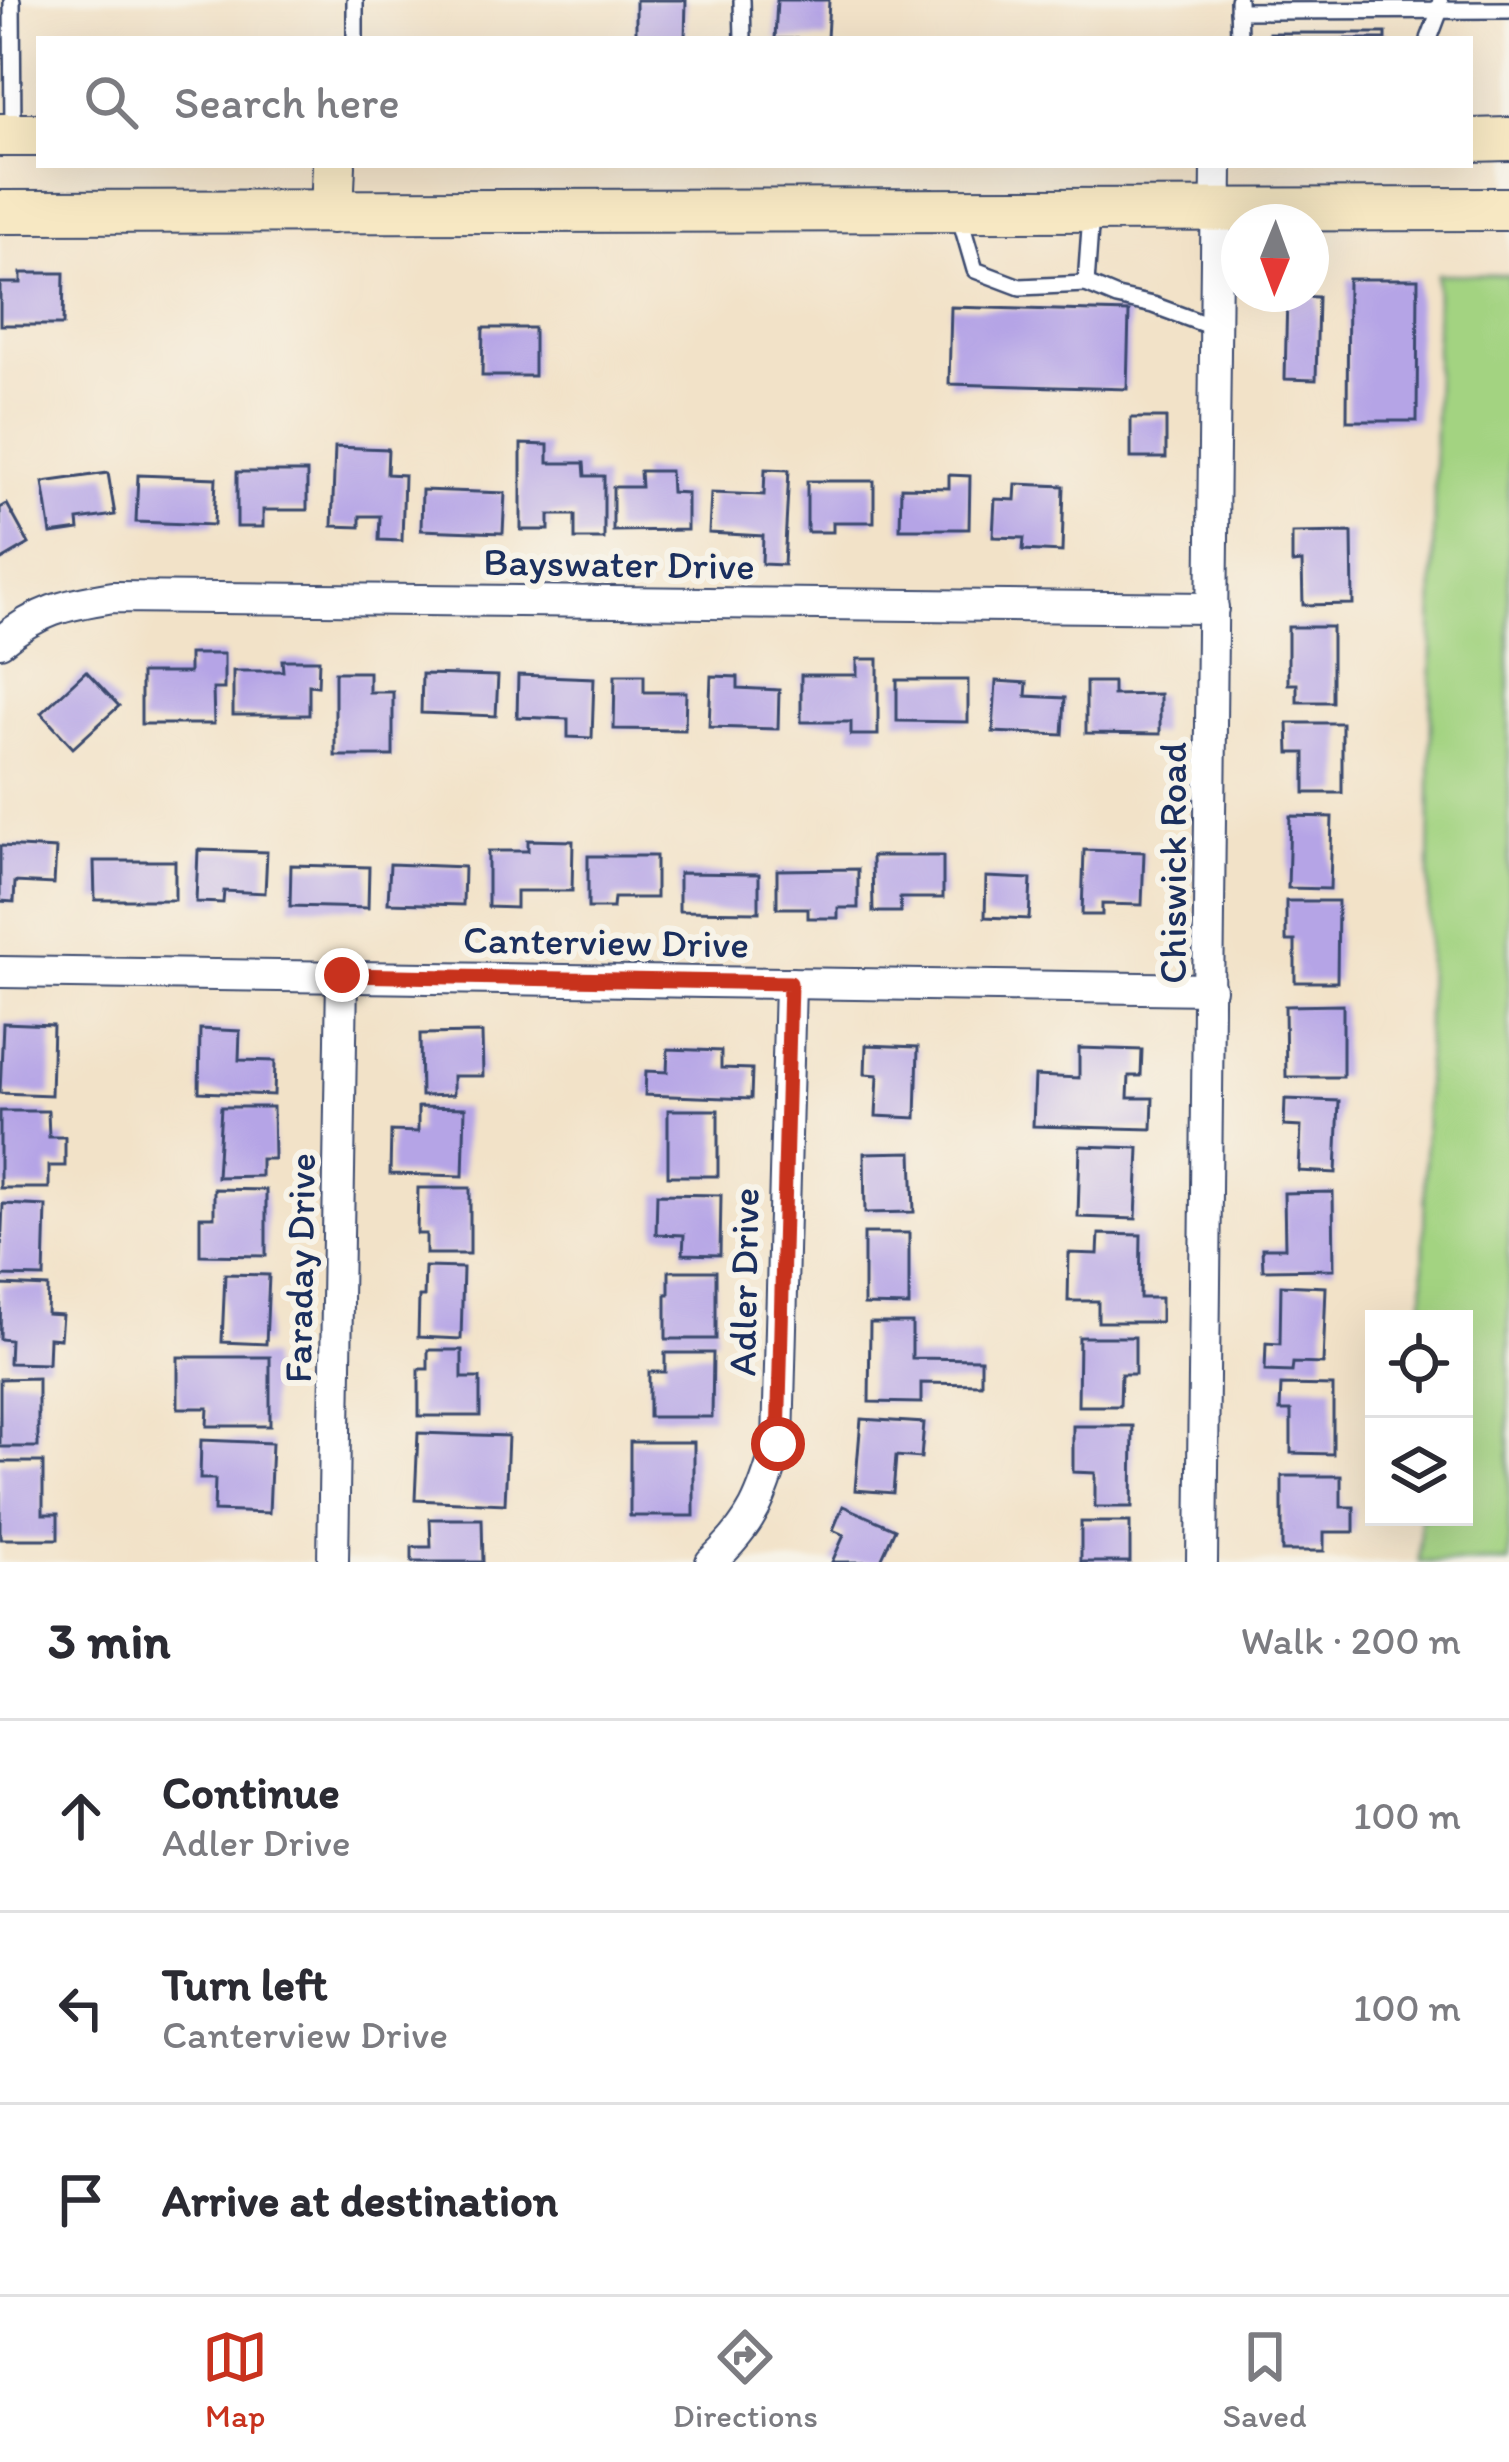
<!DOCTYPE html>
<meta charset="utf-8">
<style>
:root{--surface:#fff;--page:#f7f7f7;--text:#2b2b33;--muted:#7c7c81;--line:#e1e1e2;--accent:#c8321e}
body{margin:0;font-family:Itim,sans-serif;background:var(--page);color:var(--text)}
.controls{position:absolute;right:36px;bottom:36px;display:grid;overflow:hidden;border-radius:0px;box-shadow:0 12px 48px #0002}
.controls button{width:108px;height:108px;display:grid;place-items:center;padding:0;border:0;border-bottom:3px solid var(--line);background:var(--surface);color:var(--text);font:60px sans-serif}
.compass{position:absolute;left:1221px;top:204px;width:108px;height:108px;border-radius:50%;background:var(--surface);box-shadow:0 12px 48px #0002;rotate:181deg}
.stop{position:absolute;width:36px;height:36px;margin:-27px;border:9px solid #c8321e;border-radius:50%;background:#fff}
.stop.end{background:#c8321e;border-color:#fff;box-shadow:0 3px 12px #0008}
.list{margin:0;padding:0;list-style:none}
h2{display:flex;justify-content:space-between;align-items:center;height:156px;margin:0;padding:0 48px;font-size:51px}
h2 small{font-size:39px;font-weight:400;color:var(--muted)}
.list li{display:grid;grid-template-columns:78px 1fr auto;gap:36px;align-items:center;box-sizing:border-box;height:192px;padding:0 48px;border-top:3px solid var(--line)}
.list b{display:block;font-size:45px;white-space:nowrap}
.list p{margin:0;font-size:39px;white-space:nowrap;color:var(--muted)}
.list em{font-size:39px;font-style:normal;color:var(--muted)}
.icon{flex:none;width:66px;height:66px;fill:none;stroke:currentColor;stroke-width:2;stroke-linecap:round;stroke-linejoin:round}
.map{position:relative;flex:none;width:1509px;height:1562px;overflow:hidden}
.search{position:absolute;background:var(--surface);box-shadow:0 12px 48px #0002;left:36px;right:36px;top:36px;height:132px;display:flex;align-items:center;gap:30px;box-sizing:border-box;padding:0 42px;border-radius:0px;color:var(--muted);font-size:45px}
.sheet{height:732px;background:var(--surface)}
nav{display:flex;justify-content:space-around;align-items:center;box-sizing:border-box;height:168px;border-top:3px solid var(--line);background:var(--surface);font-size:33px;color:var(--muted)}
nav a{display:grid;justify-items:center;gap:6px}
nav .on{color:var(--accent)}
.map>svg:first-child{display:block}
</style>
<div class="map">
<svg width="1509" height="1562" viewBox="0 0 1509 1562">
<rect width="100%" height="100%" fill="#f7f3e8"/>
<filter id="ink" filterUnits="userSpaceOnUse"><feTurbulence type="fractalNoise" baseFrequency=".00833" numOctaves="2"/><feDisplacementMap in="SourceGraphic" scale="24" xChannelSelector="R" yChannelSelector="G"/><feConvolveMatrix kernelMatrix="1 2 1 2 8 2 1 2 1" color-interpolation-filters="sRGB"/></filter>
<filter id="wash" filterUnits="userSpaceOnUse"><feTurbulence type="fractalNoise" baseFrequency=".004" numOctaves="4" result="noise"/><feDisplacementMap in="SourceGraphic" scale="48" xChannelSelector="R" yChannelSelector="G"/><feGaussianBlur stdDeviation="2.7" result="paint"/><feColorMatrix in="noise" values="0 0 0 0 0 0 0 0 0 0 0 0 0 0 0 0 0 1.4 0 .05"/><feComposite in="paint" operator="in"/></filter>
<g filter="url(#wash)">
<rect width="100%" height="100%" fill="#f2e2c8"/>
<!-- green -->
<path fill="#a3d381" stroke="#5f8170" stroke-width="3" d="M1437,274L1509,275V1562H1419L1420,1517H1464V1319H1423Z"/>
<g id="blocks">
<!-- building -->
<g fill="#b5a4e6">
<path d="M636,0H686L685,39H636Z"/>
<path d="M777,0H829L827,39H775Z"/>
<rect x="1269" y="33" width="117" height="6"/>
<path d="M21,273H64L63,325H0V283H21Z"/>
<path d="M1348,279H1418L1417,421H1347Z"/>
<path d="M1287,296L1318,297L1316,380L1285,379Z"/>
<path d="M951,307L1129,312L1127,389L949,384Z"/>
<path d="M483,328H534V376H482Z"/>
<rect x="1131" y="418" width="35" height="40"/>
<path d="M521,444L548,445V463H584L585,476H604V539H575V515H549V530H521Z"/>
<path d="M335,447L388,449L387,474L404,475L402,541L379,540L380,516H360V527L332,526Z"/>
<path d="M765,469L789,470L784,565L762,564L763,536L709,533L711,493L764,495Z"/>
<path d="M640,471H670L671,492L687,493V530L613,531V487H641Z"/>
<path d="M237,472H307V510H263V527H237Z"/>
<path d="M108,473L115,515L78,520L79,530L51,534L43,482Z"/>
<path d="M138,475L216,478L214,525L136,522Z"/>
<path d="M949,475L970,476L969,529H900L901,487L949,488Z"/>
<path d="M807,481H874V522H833V532H807Z"/>
<path d="M1016,484L1064,486L1062,552L1023,550L1024,538L993,537L995,499L1015,500Z"/>
<path d="M422,490L505,493L503,533L421,530Z"/>
<path d="M7,504L29,544L0,561V508Z"/>
<path d="M1352,532L1353,604L1303,605L1302,562L1292,563V533Z"/>
<path d="M1288,627H1332V702H1297V684H1288Z"/>
<path d="M189,654H224V689H213L214,724H141V673H189Z"/>
<path d="M857,659H878V735H851V722H801V675H857Z"/>
<path d="M282,660H319L318,686L309,685V715H233V671H283Z"/>
<path d="M86,671L119,706L73,748L41,713Z"/>
<path d="M335,672H369V692H393V756H335Z"/>
<path d="M422,674L498,676L496,716L421,713Z"/>
<path d="M518,675L594,678L592,738L568,737V719L517,717Z"/>
<path d="M615,675H644V692H686L685,730L614,729Z"/>
<path d="M711,676L738,677V688L779,690L778,729L709,727Z"/>
<path d="M897,680H968V722L897,721Z"/>
<path d="M996,681L1027,683L1026,696L1065,698L1063,735L993,732Z"/>
<path d="M1086,682H1113V695L1160,694V734L1086,733Z"/>
<path d="M1288,723H1342V793H1305V753H1289Z"/>
<path d="M1290,816L1332,817L1330,889L1288,888Z"/>
<path d="M528,840L573,841L572,891H516V908L488,907V851H528Z"/>
<path d="M0,846L56,849L54,884L15,882L14,902L0,901Z"/>
<path d="M198,850L267,852L265,893L224,891L223,903L196,902Z"/>
<path d="M1084,850L1144,852L1142,905L1102,904V915H1082Z"/>
<path d="M588,856H656V898H614L613,908H588Z"/>
<path d="M872,856H943V898H900L901,912H873Z"/>
<path d="M94,861H175V900H95Z"/>
<path d="M390,864L464,867L463,905L388,903Z"/>
<path d="M291,865L369,867L368,908L290,906Z"/>
<path d="M858,869V908H838V918H808V908H777V870Z"/>
<path d="M679,873L759,874V912L679,911Z"/>
<path d="M986,877L1031,879L1029,919L985,917Z"/>
<path d="M1286,901H1338L1337,982H1295V941H1286Z"/>
<path d="M1343,1005V1077H1286L1285,1006Z"/>
<path d="M3,1023L53,1025L51,1095L0,1093Z"/>
<path d="M200,1029L240,1031L239,1060L275,1061L274,1095L199,1092Z"/>
<path d="M482,1033L483,1076H453V1095L421,1096L420,1034Z"/>
<path d="M866,1045L918,1047L916,1118L876,1116L878,1075L865,1074Z"/>
<path d="M1079,1048L1142,1050L1141,1076H1129L1128,1098H1153L1152,1129L1033,1126L1035,1076L1079,1078Z"/>
<path d="M668,1049L721,1051V1068L752,1069L751,1099L645,1095L646,1071L667,1072Z"/>
<path d="M1285,1099L1339,1101L1336,1173L1299,1171L1301,1127L1284,1126Z"/>
<path d="M221,1107H273L274,1159H261V1176L217,1177Z"/>
<path d="M418,1107L465,1108L463,1176L390,1174L391,1131L418,1132Z"/>
<rect x="668" y="1110" width="50" height="66"/>
<path d="M0,1111H48L49,1137H65V1166H49V1188H0Z"/>
<path d="M1080,1146L1139,1148L1136,1219L1078,1217Z"/>
<path d="M912,1152L914,1212L865,1213L864,1153Z"/>
<path d="M418,1188H470V1254H426V1234H417Z"/>
<path d="M214,1189L266,1190V1256L200,1255V1217H214Z"/>
<path d="M1333,1192L1334,1269L1263,1270L1262,1248H1285L1284,1193Z"/>
<path d="M657,1194L721,1195L720,1255L683,1254L684,1235L656,1234Z"/>
<path d="M3,1204L46,1206L44,1277L0,1276Z"/>
<path d="M864,1233H909V1306L864,1305Z"/>
<path d="M1099,1234L1141,1235L1140,1298H1161V1322H1098V1301H1068L1069,1253L1098,1254Z"/>
<path d="M425,1267L463,1268L461,1339L418,1337L419,1297H424Z"/>
<path d="M669,1271H716V1339H666V1294H669Z"/>
<path d="M225,1274L269,1275L266,1344L222,1342Z"/>
<path d="M1,1285L48,1287L47,1314L62,1315L60,1339L49,1338L48,1364L9,1363L10,1340L0,1339Z"/>
<path d="M1281,1285L1326,1287L1323,1364L1293,1363L1292,1372L1265,1371L1266,1343L1280,1344Z"/>
<path d="M870,1323H912V1358L981,1359V1384L921,1383V1403L869,1402Z"/>
<path d="M1079,1337H1135V1374H1121L1120,1406H1078Z"/>
<path d="M428,1350H462V1378H480V1416H419V1369H428Z"/>
<path d="M665,1353H713L712,1417H649V1372H665Z"/>
<path d="M178,1357H270V1426H207L208,1408H178Z"/>
<path d="M38,1378V1447H0V1379Z"/>
<path d="M1281,1385L1333,1386V1454L1291,1453V1411H1280Z"/>
<path d="M861,1419L924,1423L921,1458L896,1456L893,1493L855,1490Z"/>
<path d="M1073,1426H1133L1132,1507H1095V1473L1073,1472Z"/>
<path d="M418,1433L508,1436L505,1504L415,1500Z"/>
<path d="M201,1440L272,1443L269,1513L214,1511L215,1479H200Z"/>
<rect x="630" y="1442" width="64" height="74"/>
<path d="M0,1462H43V1514H58V1539H0Z"/>
<path d="M1282,1476H1341V1507H1354V1532H1324V1551H1282Z"/>
<path d="M843,1506L895,1529L880,1562H832L844,1535L833,1530Z"/>
<path d="M430,1519H482L483,1562H412V1547H431Z"/>
<rect x="1081" y="1522" width="49" height="40"/>
</g>
</g>
</g>
<g filter="url(#ink)">
<use href="#blocks" fill-opacity="0" stroke="#3b4a6e" stroke-width="3"/>
<g fill="none" stroke-linecap="round" stroke-linejoin="round">
<!-- lane casing -->
<g stroke="#3b4a6e" stroke-width="20">
<g id="lane">
<path d="M12,0L13,132"/>
<path d="M742,0L743,39"/>
<path d="M1238,0L1239,39"/>
<path d="M1238,11L1509,10"/>
<path d="M355,39V0"/>
<path d="M1429,39L1440,10V3"/>
<path d="M1091,214L1086,284L1117,297L1153,305L1215,328"/>
<path d="M959,215L975,270L1020,287L1086,284"/>
</g>
</g>
<!-- street casing -->
<g stroke="#3b4a6e" stroke-width="34">
<g id="street">
<path d="M0,642C39,610 64,605 113,597L1213,608"/>
<path d="M0,972L1210,989"/>
<path d="M333,1562L342,975"/>
<path d="M711,1562C753,1524 763,1496 778,1443L790,983"/>
<path d="M1202,1562L1217,165"/>
</g>
</g>
<!-- secondary casing -->
<g stroke="#3b4a6e" stroke-width="46">
<g id="secondary">
<path d="M0,135H39"/>
<path d="M1470,140L1509,139"/>
<path d="M0,212L1509,209"/>
<path d="M332,212L334,165"/>
</g>
</g>
<!-- lane -->
<use href="#lane" stroke="#fff" stroke-width="15"/>
<!-- street -->
<use href="#street" stroke="#fff" stroke-width="30"/>
<!-- secondary -->
<use href="#secondary" stroke="#f7e8c3" stroke-width="42"/>
</g>
</g>
<g fill="none" stroke-linecap="round" stroke-linejoin="round" filter="url(#ink)">
<!-- route -->
<path stroke="#c8321e" stroke-width="15" d="M342,975L790,983L778,1444"/>
</g>
<g text-anchor="middle" stroke-width="12" stroke-linejoin="round" paint-order="stroke">
<!-- street labels -->
<g font-size="39" fill="#1b2f5e" stroke="#f7f3e8">
<text transform="translate(619 563) rotate(1)" y="14">Bayswater Drive</text>
<text transform="translate(1172 863) rotate(-90)" y="14">Chiswick Road</text>
<text transform="translate(606 941) rotate(1)" y="14">Canterview Drive</text>
<text transform="translate(299 1268) rotate(-89)" y="14">Faraday Drive</text>
<text transform="translate(743 1282) rotate(-89)" y="14">Adler Drive</text>
</g>
</g>
</svg>
<div class="controls">
<button><svg class="icon" aria-label="locate" viewBox="0 0 24 24"><circle cx="12" cy="12" r="6"/><path d="M12 2v4M12 18v4M2 12h4M18 12h4"/></svg></button>
<button><svg class="icon" aria-label="layers" viewBox="0 0 24 24"><path d="M12 4l9 5-9 5-9-5zM3 14l9 5 9-5"/></svg></button>
</div>
<svg class="compass" viewBox="-18 -18 36 36"><path d="M0-13l5 13h-10z" fill="#e53935"/><path d="M0 13l5-13h-10z" fill="#7c7c81"/></svg>
<div class="stop" style="left:778px;top:1444px"></div>
<div class="stop end" style="left:342px;top:975px"></div>
<div class="search"><svg class="icon" aria-label="search" viewBox="0 0 24 24"><circle cx="10" cy="10" r="6"/><path d="M15 15l6 6"/></svg>Search here</div>
</div>
<section class="sheet">
<h2>3 min<small>Walk · 200 m</small></h2>
<ul class="list">
<li><svg class="icon" aria-label="ahead" viewBox="0 0 24 24"><path d="M12 20V5M6 11l6-6 6 6"/></svg><div><b>Continue</b><p>Adler Drive</p></div><em>100 m</em></li>
<li><svg class="icon" aria-label="left" viewBox="0 0 24 24"><path d="M17 20v-9H6M10 6l-5 5 5 5"/></svg><div><b>Turn left</b><p>Canterview Drive</p></div><em>100 m</em></li>
<li><svg class="icon" aria-label="arrive" viewBox="0 0 24 24"><path d="M6 21V4h12l-3 4 3 4H6"/></svg><div><b>Arrive at destination</b></div></li>
</ul>
</section>
<nav>
<a class="on"><svg class="icon" aria-label="map" viewBox="0 0 24 24"><path d="M3 6l6-2 6 2 6-2v14l-6 2-6-2-6 2zM9 4v14M15 6v14"/></svg>Map</a>
<a><svg class="icon" aria-label="directions" viewBox="0 0 24 24"><path d="M12 3l9 9-9 9-9-9zM9 14v-3h6M13 9l2 2-2 2"/></svg>Directions</a>
<a><svg class="icon" aria-label="saved" viewBox="0 0 24 24"><path d="M7 4h10v16l-5-4-5 4z"/></svg>Saved</a>
</nav>
